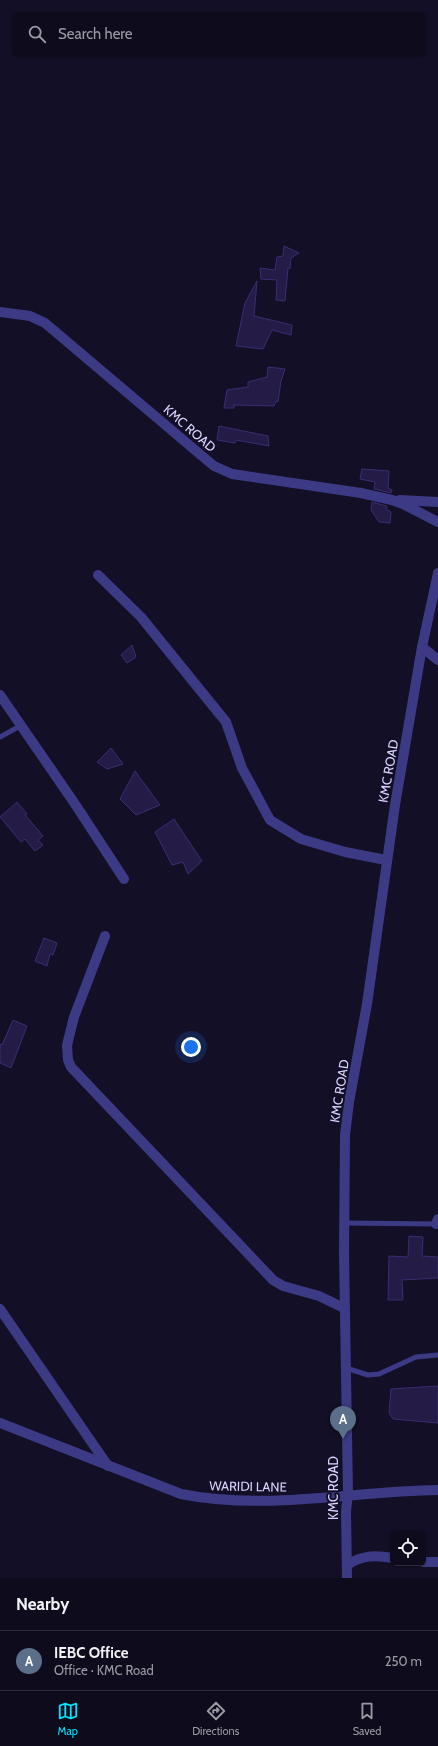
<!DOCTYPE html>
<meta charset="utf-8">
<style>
:root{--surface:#0e0b1c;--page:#1c1929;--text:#f1f3f6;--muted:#9b9ba3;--line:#2e2b3b;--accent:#00e5ff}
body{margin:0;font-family:Cabin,sans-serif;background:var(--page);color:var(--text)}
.controls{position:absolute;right:12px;bottom:12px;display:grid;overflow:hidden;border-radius:6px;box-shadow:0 1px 3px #0004}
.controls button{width:36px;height:36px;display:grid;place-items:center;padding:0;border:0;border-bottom:1px solid var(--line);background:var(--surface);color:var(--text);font:20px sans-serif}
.you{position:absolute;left:191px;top:1047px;width:14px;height:14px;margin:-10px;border:3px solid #fff;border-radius:50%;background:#1a73e8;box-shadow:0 0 0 6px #1a73e833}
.badge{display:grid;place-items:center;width:26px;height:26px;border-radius:50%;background:var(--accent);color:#fff;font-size:13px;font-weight:700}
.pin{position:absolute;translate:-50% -33px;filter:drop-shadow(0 1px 2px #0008)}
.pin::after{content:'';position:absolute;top:21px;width:14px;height:12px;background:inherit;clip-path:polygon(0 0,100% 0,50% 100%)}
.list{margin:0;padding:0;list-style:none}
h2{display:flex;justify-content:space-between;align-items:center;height:52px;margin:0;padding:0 16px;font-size:17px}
h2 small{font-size:13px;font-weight:400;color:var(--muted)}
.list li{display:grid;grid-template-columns:26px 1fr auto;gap:12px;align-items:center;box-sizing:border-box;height:60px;padding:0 16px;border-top:1px solid var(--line)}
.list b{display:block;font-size:15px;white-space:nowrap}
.list p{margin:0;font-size:13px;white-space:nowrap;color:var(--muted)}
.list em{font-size:13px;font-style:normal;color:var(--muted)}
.icon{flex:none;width:22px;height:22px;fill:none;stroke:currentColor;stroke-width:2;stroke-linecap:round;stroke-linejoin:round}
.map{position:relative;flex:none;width:438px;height:1578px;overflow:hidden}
.search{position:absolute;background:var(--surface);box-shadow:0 1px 3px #0004;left:12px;right:12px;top:12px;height:44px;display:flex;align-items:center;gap:10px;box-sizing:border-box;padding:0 14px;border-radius:6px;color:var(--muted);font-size:15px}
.sheet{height:112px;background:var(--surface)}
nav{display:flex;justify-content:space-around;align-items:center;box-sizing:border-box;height:56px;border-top:1px solid var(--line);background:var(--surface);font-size:11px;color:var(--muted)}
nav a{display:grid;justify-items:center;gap:2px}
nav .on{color:var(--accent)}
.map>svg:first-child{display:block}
</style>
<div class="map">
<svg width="438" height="1578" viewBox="0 0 438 1578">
<rect width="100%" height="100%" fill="#130f26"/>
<!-- building -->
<g fill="#241b47" stroke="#3b2d73">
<path d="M284,246L299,253L291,258L290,269L288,268L285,301L276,300L277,280L261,279L260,268L275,270L277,257L283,256Z"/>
<path d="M257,281L254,316L292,325L291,335L272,330L263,349L236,346L245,303Z"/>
<path d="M268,367L285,369L281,381L278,402L276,401L274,406L234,405V408H224L227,390L248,387V382L267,377Z"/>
<path d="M219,426L268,436L269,446L236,440L235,443L217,440Z"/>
<path d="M362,469L389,471L388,488L392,490L391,493L374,489L375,482L360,479Z"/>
<path d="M372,502L387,506L386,509L391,512L390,523L379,522L371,510Z"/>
<path d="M132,645L136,657L127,663L121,655Z"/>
<path d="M111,748L123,764L107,769L97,762Z"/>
<path d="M135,771L160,805L136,815L120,799Z"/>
<path d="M17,802L27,814L25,815L43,836L38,840L43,845L35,851L25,839L21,842L0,817Z"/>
<path d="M174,819L202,861L188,874L183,862L172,865L155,832Z"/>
<path d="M44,938L57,943L53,955L50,954L47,966L35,961Z"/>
<path d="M13,1020L27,1026L11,1068L0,1063V1044L2,1045Z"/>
<path d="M409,1236L423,1237L422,1256L438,1257V1278L402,1280L403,1300H388L389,1256L408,1257Z"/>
<path d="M438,1386V1423L393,1419L389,1413L391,1389Z"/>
</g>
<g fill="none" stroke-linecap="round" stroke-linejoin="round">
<!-- service -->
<g stroke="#3d3a85" stroke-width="5">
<path d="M0,737L20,726"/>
<path d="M344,1223L437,1224"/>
<path d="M346,1368L368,1375L379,1374L416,1357L438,1355"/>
</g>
<!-- minor -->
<g stroke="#3d3a85" stroke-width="10">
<path d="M0,312L30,316L45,323L195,450L214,466L232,474L361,493L392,500L403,504L438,522"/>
<path d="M400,500L438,502"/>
<path d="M98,575L141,617L226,722L242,768L270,820L301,839L345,852L386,860"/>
<path d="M422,647L438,660"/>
<path d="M0,695L75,804L124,879"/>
<path d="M105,936L74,1017L68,1041L67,1046L68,1060L71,1067L273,1280L283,1286L319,1296L344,1308"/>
<path d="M436,1224L438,1219"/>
<path d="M0,1309L108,1466"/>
<path d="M0,1423L181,1494C266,1511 352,1491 438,1490"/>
<path d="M423,1562H438"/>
<path d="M347,1565C362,1555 375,1555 393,1558"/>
<path d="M347,1578L346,1511L348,1494L344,1253L345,1135L349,1102L367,1004L395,805L422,647L438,573"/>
</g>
</g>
<g text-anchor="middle" stroke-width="4" stroke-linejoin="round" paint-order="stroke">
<!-- street labels -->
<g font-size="13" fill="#d9d4ff" stroke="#130f26">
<text transform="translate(190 428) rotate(41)" y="5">KMC ROAD</text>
<text transform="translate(388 771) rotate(-80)" y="5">KMC ROAD</text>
<text transform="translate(339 1091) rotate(-81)" y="5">KMC ROAD</text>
<text transform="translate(248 1486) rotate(1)" y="5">WARIDI LANE</text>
<text transform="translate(333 1488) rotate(-90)" y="5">KMC ROAD</text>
</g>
</g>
</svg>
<div class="controls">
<button><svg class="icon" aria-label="locate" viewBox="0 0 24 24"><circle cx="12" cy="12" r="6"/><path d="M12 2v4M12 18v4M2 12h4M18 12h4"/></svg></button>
</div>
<div class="you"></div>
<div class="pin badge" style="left:343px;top:1439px;background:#5c6f8a">A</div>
<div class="search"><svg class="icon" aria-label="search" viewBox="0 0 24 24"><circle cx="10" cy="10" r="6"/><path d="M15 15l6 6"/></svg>Search here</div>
</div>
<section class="sheet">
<h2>Nearby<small></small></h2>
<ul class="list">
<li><span class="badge" style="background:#5c6f8a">A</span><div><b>IEBC Office</b><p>Office · KMC Road</p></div><em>250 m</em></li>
</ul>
</section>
<nav>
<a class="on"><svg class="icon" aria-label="map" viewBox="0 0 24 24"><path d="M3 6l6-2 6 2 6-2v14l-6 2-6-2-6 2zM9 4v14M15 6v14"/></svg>Map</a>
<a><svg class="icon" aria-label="directions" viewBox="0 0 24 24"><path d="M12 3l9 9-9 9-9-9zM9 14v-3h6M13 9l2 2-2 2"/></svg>Directions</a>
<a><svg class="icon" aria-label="saved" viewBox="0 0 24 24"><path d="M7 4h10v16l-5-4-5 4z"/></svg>Saved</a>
</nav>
